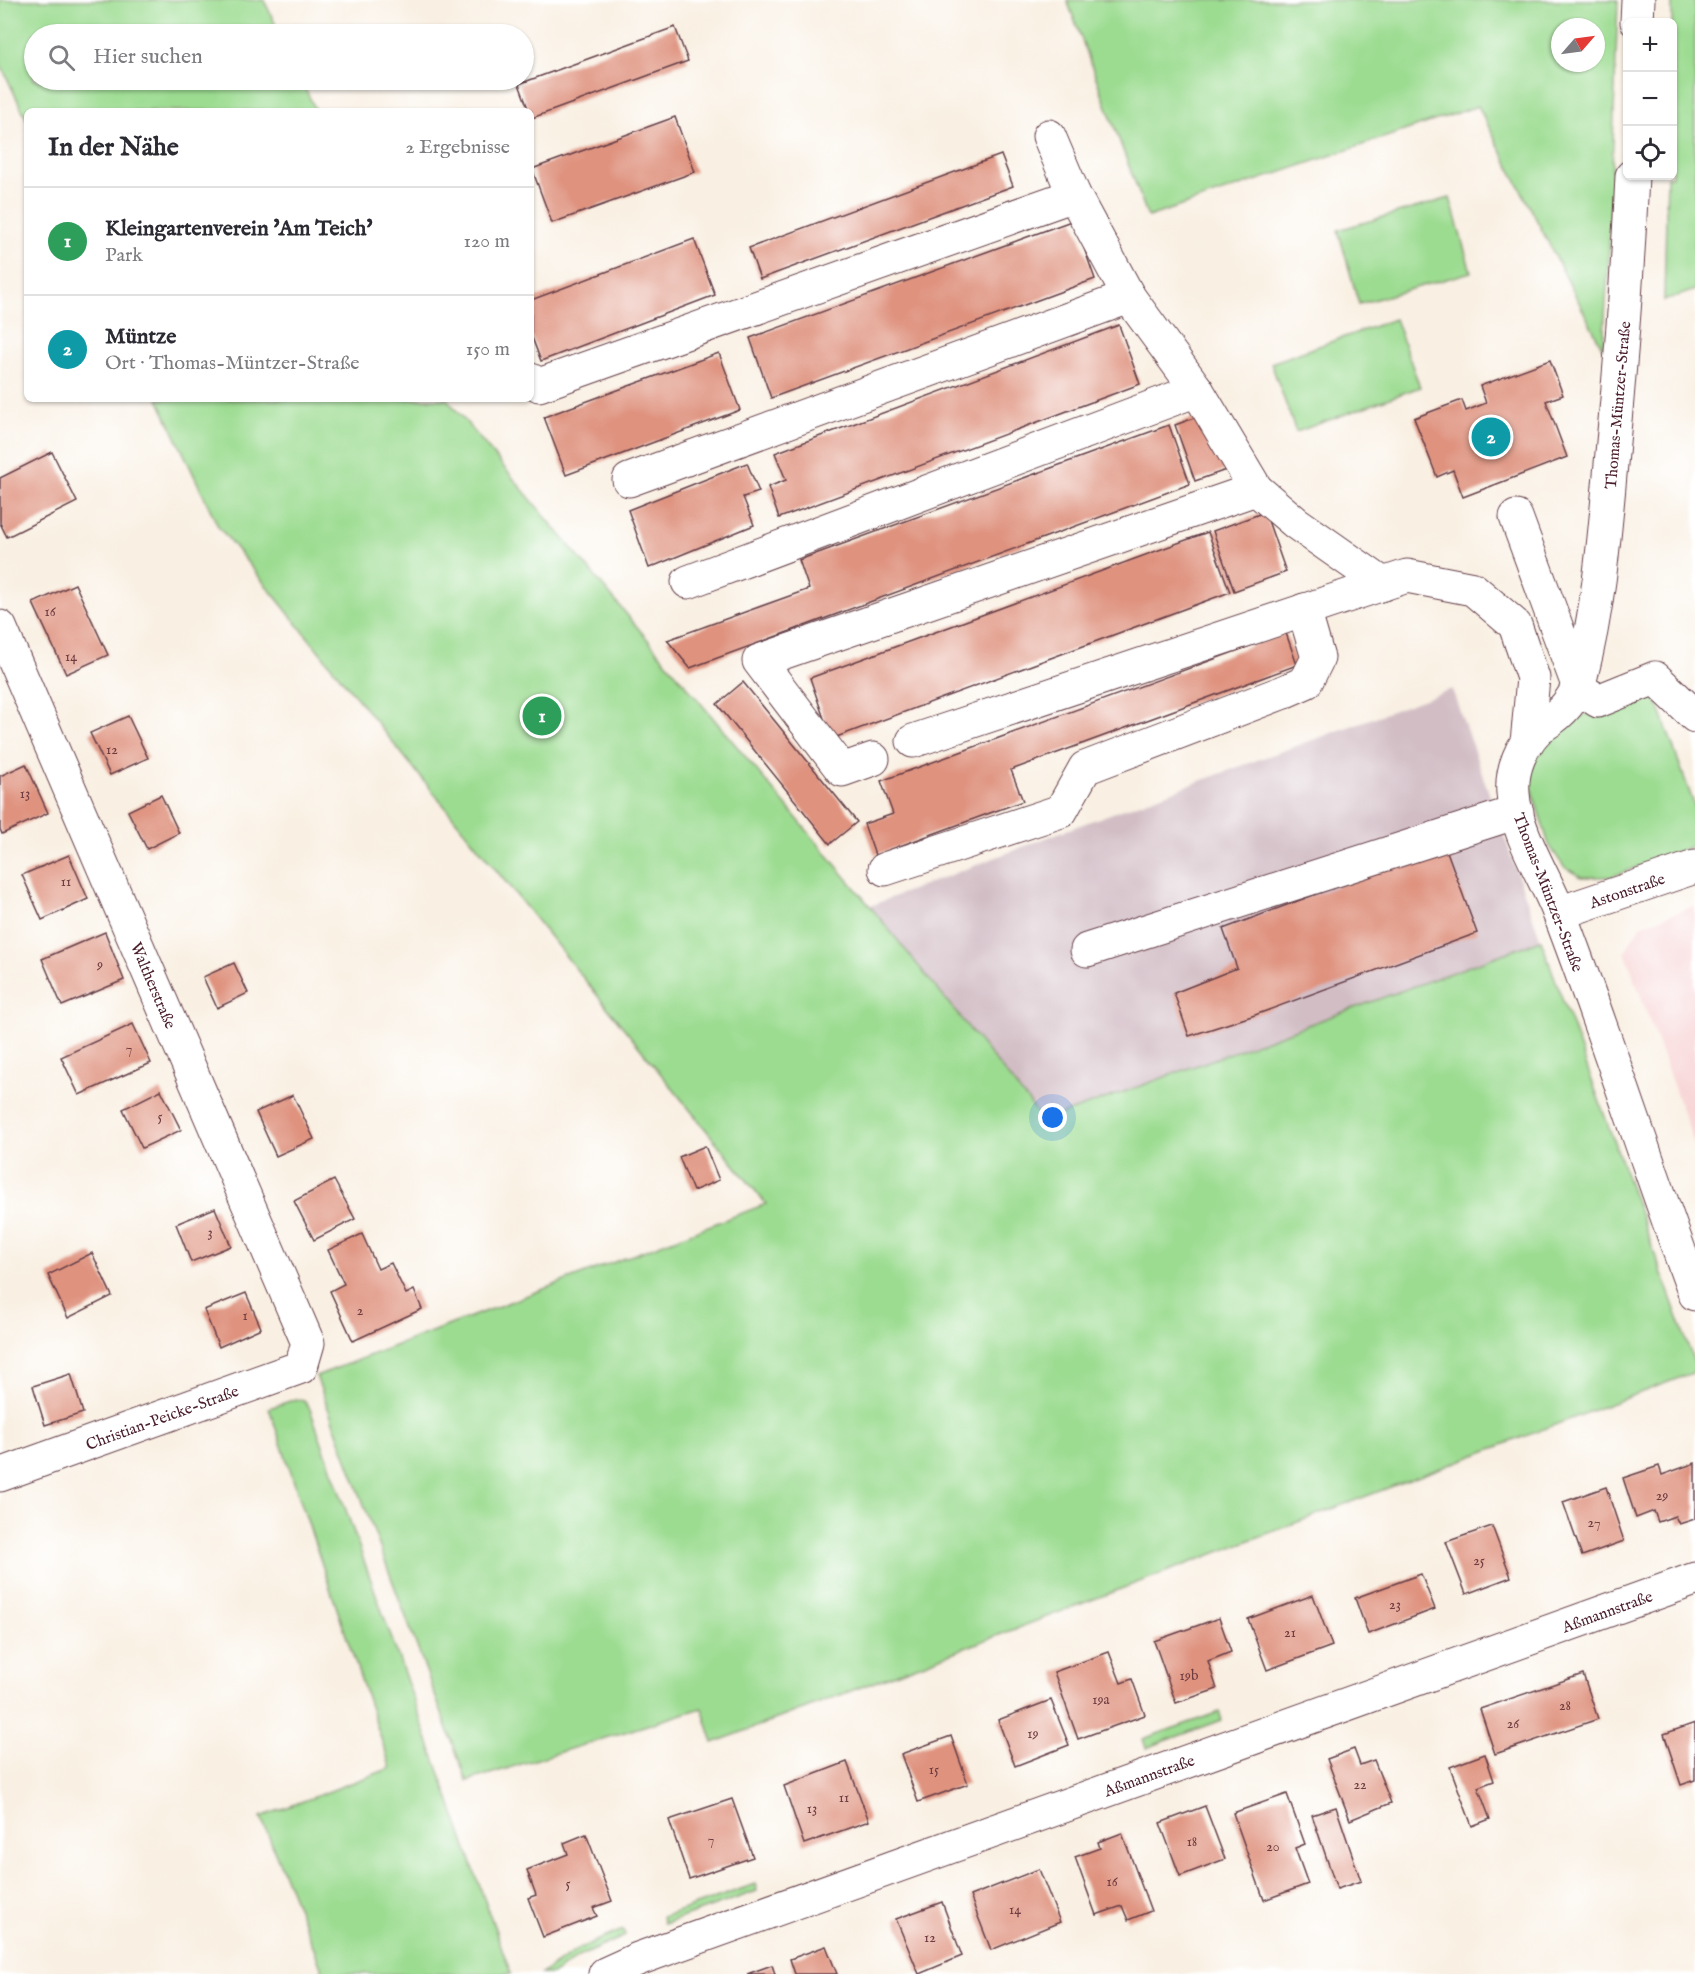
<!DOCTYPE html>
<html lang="de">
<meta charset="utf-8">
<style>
:root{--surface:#fff;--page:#f7f7f7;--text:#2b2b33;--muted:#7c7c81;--line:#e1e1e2;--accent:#b5179e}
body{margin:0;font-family:"IM FELL English",serif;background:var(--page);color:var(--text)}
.controls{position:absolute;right:18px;top:18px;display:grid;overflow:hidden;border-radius:9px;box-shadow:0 2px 4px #0004}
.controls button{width:54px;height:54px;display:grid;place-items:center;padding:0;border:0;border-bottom:2px solid var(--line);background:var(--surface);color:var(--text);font:30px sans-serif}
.compass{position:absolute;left:1551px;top:18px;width:54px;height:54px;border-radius:50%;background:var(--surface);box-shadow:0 2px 4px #0004;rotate:62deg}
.you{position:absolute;left:1053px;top:1118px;width:21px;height:21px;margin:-15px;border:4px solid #fff;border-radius:50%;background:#1a73e8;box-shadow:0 0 0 9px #1a73e833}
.badge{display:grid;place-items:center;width:39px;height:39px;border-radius:50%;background:var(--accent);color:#fff;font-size:20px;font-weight:700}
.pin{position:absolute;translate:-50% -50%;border:3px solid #fff;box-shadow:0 2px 6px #0006}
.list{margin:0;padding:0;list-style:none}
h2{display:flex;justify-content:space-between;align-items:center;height:78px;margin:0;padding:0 24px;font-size:26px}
h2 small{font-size:20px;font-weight:400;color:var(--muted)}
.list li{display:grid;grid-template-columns:39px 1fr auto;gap:18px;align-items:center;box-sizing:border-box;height:108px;padding:0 24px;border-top:2px solid var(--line)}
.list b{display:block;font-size:22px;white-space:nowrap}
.list p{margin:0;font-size:20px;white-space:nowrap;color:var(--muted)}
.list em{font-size:20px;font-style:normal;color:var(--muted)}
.icon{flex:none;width:33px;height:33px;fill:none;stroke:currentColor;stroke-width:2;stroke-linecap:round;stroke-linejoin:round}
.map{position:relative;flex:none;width:1695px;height:1974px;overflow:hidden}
.search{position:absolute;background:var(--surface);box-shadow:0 2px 4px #0004;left:24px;top:24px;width:510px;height:66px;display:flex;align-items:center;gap:15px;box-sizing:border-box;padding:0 21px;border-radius:33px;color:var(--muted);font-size:22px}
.panel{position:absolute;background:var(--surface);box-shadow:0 2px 4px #0004;left:24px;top:108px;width:510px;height:294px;border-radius:9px}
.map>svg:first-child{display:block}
</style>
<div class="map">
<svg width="1695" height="1974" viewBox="0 0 1695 1974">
<rect width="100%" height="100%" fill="#fff"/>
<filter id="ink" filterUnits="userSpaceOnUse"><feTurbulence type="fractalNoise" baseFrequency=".0167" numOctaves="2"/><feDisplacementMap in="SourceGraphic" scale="12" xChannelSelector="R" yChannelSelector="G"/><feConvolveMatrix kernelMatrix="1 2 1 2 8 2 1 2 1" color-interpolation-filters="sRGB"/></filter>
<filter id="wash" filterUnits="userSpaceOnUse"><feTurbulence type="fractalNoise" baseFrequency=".008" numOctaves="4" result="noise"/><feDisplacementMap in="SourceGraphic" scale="24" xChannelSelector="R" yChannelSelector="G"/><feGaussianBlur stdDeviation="1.35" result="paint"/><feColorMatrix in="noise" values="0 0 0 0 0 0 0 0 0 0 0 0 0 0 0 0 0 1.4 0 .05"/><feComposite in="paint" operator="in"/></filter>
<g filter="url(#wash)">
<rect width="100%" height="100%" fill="#f9f0e3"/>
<!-- built -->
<path fill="#f7cfd0" d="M1695,906V1146L1625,952L1640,926Z"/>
<!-- industrial -->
<path fill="#d2bdc5" d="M1452,689L1541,940L1044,1122L870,906L1069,829Z"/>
<!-- green -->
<g fill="#9cdc91" stroke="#737e5e" stroke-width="1.5" fill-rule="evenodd">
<path d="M0,0H264L280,34H34V80H301L316,111H27V120L0,63Z"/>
<path d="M1067,0H1618L1609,253L1603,349L1478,106L1148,217ZM1560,27H1596V63H1560Z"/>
<path d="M1672,0H1695V290L1664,301L1667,176H1672Z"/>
<path d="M1450,198L1471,272L1359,304L1338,230Z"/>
<path d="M1395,319L1420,387L1296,432L1271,363Z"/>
<path d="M158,399H447L870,906L1044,1121L1541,940L1695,1365V1372L713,1743L702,1708L467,1781L316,1376L766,1204L218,526Z"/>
<path d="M1653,691L1695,807V845L1611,877H1581L1564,867L1549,845L1530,784L1528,766L1560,725L1600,708Z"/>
<path d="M296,1399L304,1401L310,1409L511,1974H324L261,1817L391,1768L269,1408Z"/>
<path d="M1219,1712L1222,1720L1146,1748L1143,1739Z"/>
<path d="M755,1884L757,1891L664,1924L662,1917Z"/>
<path d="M623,1930L625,1936L580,1956L553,1974H541L580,1948Z"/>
</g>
<g id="blocks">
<!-- building -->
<g fill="#df937f">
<path d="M675,27L688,61L532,118L531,111H529L519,84Z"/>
<path d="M675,117L695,172L552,223L532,169Z"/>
<path d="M1001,155L1013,186L760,279L749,248Z"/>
<path d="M1074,220L1095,279L771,398L750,338Z"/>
<path d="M694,239L715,295L541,361L531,335V300Z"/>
<path d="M1119,325L1140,384L779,518L768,487L786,480L775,453Z"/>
<path d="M719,353L740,410L566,475L544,417Z"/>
<path d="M1550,360L1563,395L1546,401L1567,457L1463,497L1453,470L1437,477L1414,418L1462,400L1466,411L1486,403L1480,386Z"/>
<path d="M1205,414L1226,470L1195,481L1175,425Z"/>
<path d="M1169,425L1190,484L690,668L667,640L809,589L799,560Z"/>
<path d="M52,452L77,502L7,537L0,523V478Z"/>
<path d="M747,463L759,492L743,497L754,525L649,568L628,510Z"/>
<path d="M1265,512L1286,572L1234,591L1213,531Z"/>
<path d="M1208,532L1230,592L831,739L810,678Z"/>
<path d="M75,584L108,655L66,674L33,603Z"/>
<path d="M1286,633L1297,665L1011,770L1023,801L875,855L864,824L893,814L881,781Z"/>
<path d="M743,682L857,822L830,844L717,704Z"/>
<path d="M128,716L148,758L110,775L90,733Z"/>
<path d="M26,764L48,813L2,834L0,829V776Z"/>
<path d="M161,795L179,833L147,849L128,811Z"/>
<path d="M1445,846L1477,933L1255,1015L1189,1036L1174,993L1237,968L1223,929Z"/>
<path d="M69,855L88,899L42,920L22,875Z"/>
<path d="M105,932L124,980L62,1006L42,959Z"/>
<path d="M234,963L248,993L217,1008L203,977Z"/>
<path d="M133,1024L151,1063L79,1095L61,1057Z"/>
<path d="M161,1090L181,1130L142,1148L123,1109Z"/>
<path d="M293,1095L314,1139L276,1156L256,1112Z"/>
<path d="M705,1146L719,1180L693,1191L679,1157Z"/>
<path d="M334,1180L355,1219L314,1240L294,1201Z"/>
<path d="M215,1208L231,1246L191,1262L176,1224Z"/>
<path d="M362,1234L378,1269L391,1263L406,1294L414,1290L422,1309L353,1341L330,1291L344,1284L328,1250Z"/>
<path d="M92,1253L112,1296L68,1318L48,1275Z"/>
<path d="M246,1293L261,1328L219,1347L204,1310Z"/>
<path d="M71,1374L83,1413L45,1425L33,1386Z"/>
<path d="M1695,1463V1519L1679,1524L1675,1516L1658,1522L1654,1511L1636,1518L1623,1478L1659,1466L1662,1475Z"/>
<path d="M1606,1487L1624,1541L1582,1556L1563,1502Z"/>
<path d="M1492,1526L1511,1577L1466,1594L1446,1542Z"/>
<path d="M1421,1574L1435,1609L1368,1634L1355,1598Z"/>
<path d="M1313,1595L1332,1646L1267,1670L1248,1619Z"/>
<path d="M1219,1618L1231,1652L1208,1661L1217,1689L1176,1703L1154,1641Z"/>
<path d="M1109,1652L1121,1683L1132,1679L1145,1715L1078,1739L1054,1672Z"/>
<path d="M1583,1674L1598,1719L1495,1754L1480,1709Z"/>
<path d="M1051,1700L1069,1745L1015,1766L998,1720Z"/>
<path d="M1695,1723V1780L1681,1785L1664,1734Z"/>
<path d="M951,1736L968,1784L918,1802L901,1754Z"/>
<path d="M1354,1749L1360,1765L1374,1760L1391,1803L1350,1820L1327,1759Z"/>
<path d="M1485,1754L1494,1781L1478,1787L1490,1819L1472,1826L1450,1767Z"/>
<path d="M847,1762L869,1821L804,1844L784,1786Z"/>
<path d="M1287,1794L1305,1844L1295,1848L1308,1884L1264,1900L1233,1813Z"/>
<path d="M732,1799L753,1857L689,1879L669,1820Z"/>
<path d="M1205,1806L1225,1859L1180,1876L1160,1823Z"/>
<path d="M1336,1807L1361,1881L1337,1889L1312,1815Z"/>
<path d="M1122,1833L1151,1911L1128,1920L1122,1906L1096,1915L1075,1857L1100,1848L1098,1842Z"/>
<path d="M586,1834L612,1901L593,1908L597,1916L543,1937L528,1898L536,1895L527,1870L568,1854L564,1843Z"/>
<path d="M1039,1869L1060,1922L991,1950L970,1896Z"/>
<path d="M942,1902L962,1956L919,1974L896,1919Z"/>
<path d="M826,1946L837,1974H795L790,1959Z"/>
<path d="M772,1965L775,1974H747Z"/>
</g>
</g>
</g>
<g filter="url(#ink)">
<use href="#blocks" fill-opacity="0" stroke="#643e47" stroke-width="1.5"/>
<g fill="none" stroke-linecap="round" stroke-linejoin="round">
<!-- minor casing -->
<g stroke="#643e47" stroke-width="35">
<g id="minor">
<path d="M1637,22L1638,0"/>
<path d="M1049,136L1074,195L1129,297L1197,390L1256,489L1296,523L1383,584"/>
<path d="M1632,176C1628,268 1621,361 1612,453C1605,528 1600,603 1581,676C1577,694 1567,708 1552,719C1548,723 1542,725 1538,729C1521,746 1511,770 1513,793C1515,832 1546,878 1560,915C1608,1040 1648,1168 1695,1294"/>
<path d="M531,380L539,385L1074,195"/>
<path d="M629,480L1129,297"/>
<path d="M1516,517L1579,688L1598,701L1655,678L1695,716"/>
<path d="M688,582L1197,390"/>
<path d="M0,627L308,1343L301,1367L0,1475"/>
<path d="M913,741L1407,576L1473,589L1515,625L1533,678L1527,743"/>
<path d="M873,759L842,770L759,661L1256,489"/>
<path d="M885,869L1061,811L1085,768L1281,693L1306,682L1318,658L1304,610"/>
<path d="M1559,913L1695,867"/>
<path d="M1087,950L1517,812"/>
<path d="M605,1974L638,1959L1695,1579"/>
</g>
</g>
<!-- minor -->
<use href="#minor" stroke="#fff" stroke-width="33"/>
</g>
</g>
<g text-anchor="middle" stroke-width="5" stroke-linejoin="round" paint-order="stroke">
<!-- number labels -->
<g font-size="14" fill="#6f3c40">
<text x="50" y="616">16</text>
<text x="71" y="661">14</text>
<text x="112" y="754">12</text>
<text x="25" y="798">13</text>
<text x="66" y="886">11</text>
<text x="100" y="969">9</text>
<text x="129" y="1053">7</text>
<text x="160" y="1121">5</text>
<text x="210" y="1237">3</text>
<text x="360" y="1315">2</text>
<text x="245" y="1320">1</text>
<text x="1662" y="1500">29</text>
<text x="1594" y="1527">27</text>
<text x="1479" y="1565">25</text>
<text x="1395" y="1609">23</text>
<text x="1290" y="1637">21</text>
<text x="1189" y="1680">19b</text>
<text x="1101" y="1704">19a</text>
<text x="1565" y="1710">28</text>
<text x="1513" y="1728">26</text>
<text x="1033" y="1738">19</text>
<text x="934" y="1774">15</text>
<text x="1360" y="1789">22</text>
<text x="844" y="1802">11</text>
<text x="812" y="1813">13</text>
<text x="711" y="1844">7</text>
<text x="1192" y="1846">18</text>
<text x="1273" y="1851">20</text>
<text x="1112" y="1886">16</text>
<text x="568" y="1888">5</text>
<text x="1015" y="1914">14</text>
<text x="930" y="1942">12</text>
</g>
<!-- street labels -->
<g font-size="16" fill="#4a1f2b" stroke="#fff">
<text transform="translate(1617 405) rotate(-85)" y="6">Thomas-Müntzer-Straße</text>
<text transform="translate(1627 890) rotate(-19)" y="6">Astonstraße</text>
<text transform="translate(1549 892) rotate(69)" y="6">Thomas-Müntzer-Straße</text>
<text transform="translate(154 985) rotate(67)" y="6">Waltherstraße</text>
<text transform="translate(162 1417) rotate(-20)" y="6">Christian-Peicke-Straße</text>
<text transform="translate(1607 1611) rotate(-20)" y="6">Aßmannstraße</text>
<text transform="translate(1149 1775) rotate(-20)" y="6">Aßmannstraße</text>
</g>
</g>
</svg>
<div class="controls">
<button>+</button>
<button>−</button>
<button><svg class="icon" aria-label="locate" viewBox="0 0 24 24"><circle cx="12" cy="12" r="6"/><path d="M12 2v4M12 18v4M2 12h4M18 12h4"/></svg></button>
</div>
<svg class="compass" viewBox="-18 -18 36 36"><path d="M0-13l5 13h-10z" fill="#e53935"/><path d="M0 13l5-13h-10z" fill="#7c7c81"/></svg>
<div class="you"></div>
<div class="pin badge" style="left:542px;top:716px;background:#2e9e5b">1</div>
<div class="pin badge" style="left:1491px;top:437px;background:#0f9aa8">2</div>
<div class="search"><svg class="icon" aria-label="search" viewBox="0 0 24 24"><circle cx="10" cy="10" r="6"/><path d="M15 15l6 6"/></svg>Hier suchen</div>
<section class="panel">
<h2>In der Nähe<small>2 Ergebnisse</small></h2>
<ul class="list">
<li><span class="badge" style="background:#2e9e5b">1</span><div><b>Kleingartenverein 'Am Teich'</b><p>Park</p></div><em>120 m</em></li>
<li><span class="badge" style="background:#0f9aa8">2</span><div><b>Müntze</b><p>Ort · Thomas-Müntzer-Straße</p></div><em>150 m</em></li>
</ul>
</section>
</div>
